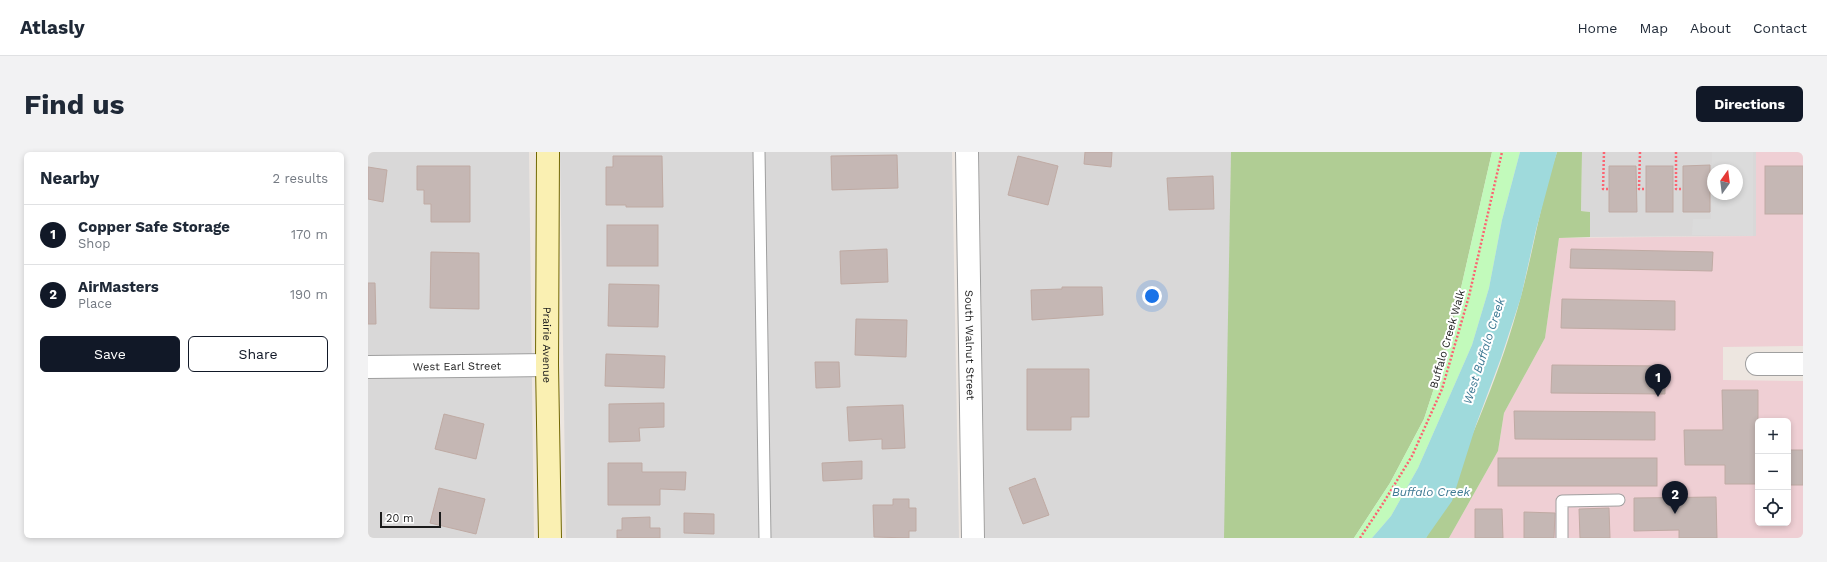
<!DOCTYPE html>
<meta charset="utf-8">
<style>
:root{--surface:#fff;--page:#f2f2f3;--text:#1f2937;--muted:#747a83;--line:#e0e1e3;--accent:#111827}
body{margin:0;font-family:"Work Sans",sans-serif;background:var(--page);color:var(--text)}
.controls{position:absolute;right:12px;bottom:12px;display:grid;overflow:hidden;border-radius:6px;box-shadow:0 2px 6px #0003}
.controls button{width:36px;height:36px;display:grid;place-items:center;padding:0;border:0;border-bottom:1px solid var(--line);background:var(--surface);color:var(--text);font:20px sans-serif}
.compass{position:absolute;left:1339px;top:12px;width:36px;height:36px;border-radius:50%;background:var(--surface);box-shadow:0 2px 6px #0003;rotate:14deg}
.scale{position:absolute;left:12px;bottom:10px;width:61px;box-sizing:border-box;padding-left:4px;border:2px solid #1b1b1b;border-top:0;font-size:11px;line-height:14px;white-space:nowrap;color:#1b1b1b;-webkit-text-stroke:3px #fff;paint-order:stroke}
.you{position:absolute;left:784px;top:144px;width:14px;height:14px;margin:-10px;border:3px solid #fff;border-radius:50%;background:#1a73e8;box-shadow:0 0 0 6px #1a73e833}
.badge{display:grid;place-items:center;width:26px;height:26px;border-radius:50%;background:var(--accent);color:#fff;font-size:13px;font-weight:700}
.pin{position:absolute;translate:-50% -33px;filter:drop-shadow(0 1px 2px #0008)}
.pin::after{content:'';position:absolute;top:21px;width:14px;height:12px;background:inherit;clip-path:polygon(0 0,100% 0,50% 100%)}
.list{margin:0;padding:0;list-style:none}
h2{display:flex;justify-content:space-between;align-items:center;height:52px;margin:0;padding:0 16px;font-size:17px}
h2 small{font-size:13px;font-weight:400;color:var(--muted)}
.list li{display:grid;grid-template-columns:26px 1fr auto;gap:12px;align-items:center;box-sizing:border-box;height:60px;padding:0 16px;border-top:1px solid var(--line)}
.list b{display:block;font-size:15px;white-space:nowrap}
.list p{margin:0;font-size:13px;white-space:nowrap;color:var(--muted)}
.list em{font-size:13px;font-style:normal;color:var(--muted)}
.actions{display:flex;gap:8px;padding:12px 16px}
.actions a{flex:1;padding:9px 0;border:1px solid var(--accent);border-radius:6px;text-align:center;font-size:14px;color:var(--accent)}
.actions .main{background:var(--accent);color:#fff}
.icon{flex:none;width:22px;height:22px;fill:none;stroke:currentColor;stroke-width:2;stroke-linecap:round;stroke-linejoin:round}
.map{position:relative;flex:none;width:1435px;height:386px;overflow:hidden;border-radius:6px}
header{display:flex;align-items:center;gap:24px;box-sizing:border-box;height:56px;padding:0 20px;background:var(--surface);border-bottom:1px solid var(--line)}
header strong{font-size:19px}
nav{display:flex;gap:22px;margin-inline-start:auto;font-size:14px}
.intro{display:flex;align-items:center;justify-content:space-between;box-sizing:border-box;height:96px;padding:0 24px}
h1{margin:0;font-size:28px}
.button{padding:10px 18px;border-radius:6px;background:var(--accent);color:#fff;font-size:14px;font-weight:700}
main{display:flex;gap:24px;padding:0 24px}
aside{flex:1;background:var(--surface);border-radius:6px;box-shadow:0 2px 6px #0003}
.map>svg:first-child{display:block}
</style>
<header>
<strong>Atlasly</strong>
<nav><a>Home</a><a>Map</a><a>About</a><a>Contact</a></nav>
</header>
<div class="intro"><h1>Find us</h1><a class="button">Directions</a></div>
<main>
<aside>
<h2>Nearby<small>2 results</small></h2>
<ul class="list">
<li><span class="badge">1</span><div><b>Copper Safe Storage</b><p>Shop</p></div><em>170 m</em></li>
<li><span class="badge">2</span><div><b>AirMasters</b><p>Place</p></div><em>190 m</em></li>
</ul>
<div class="actions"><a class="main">Save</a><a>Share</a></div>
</aside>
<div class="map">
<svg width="1435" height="386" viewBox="0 0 1435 386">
<rect width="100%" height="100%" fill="#ede6e0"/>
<!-- residential -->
<g fill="#d9d8d8" fill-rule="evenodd">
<path d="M0,0H161L166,386H0Z"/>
<path d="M192,0H584L591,386H198Z"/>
<path d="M611,0H863L858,386H617Z"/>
<path d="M1214,0H1388L1389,84L1222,85V60L1213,59ZM1345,18H1369V42H1345Z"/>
</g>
<!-- commercial -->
<path fill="#efcfd4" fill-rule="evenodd" d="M1388,0H1435V194L1355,195V228L1435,229V386H1081L1130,299L1136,261L1177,186L1191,86L1388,84ZM1390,269H1420V371H1390Z"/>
<!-- forest -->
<g fill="#b0cd94">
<path d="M863,0H1124L1080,193L1056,267L1022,331L986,386H856Z"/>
<path d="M1189,0H1214L1213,59L1222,60V85L1191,86L1177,186L1136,261L1130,299L1081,386H1058C1094,308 1131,228 1153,144C1166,96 1173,47 1189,0Z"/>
</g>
<!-- park -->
<path fill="#c2fabb" d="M1124,0H1152L1134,68L1121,136L1104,193L1050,316L1023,364L1004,386H986L1022,331L1056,267L1080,193Z"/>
<!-- parking -->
<path fill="#dbdbdb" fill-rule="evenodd" d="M1344,0H1385V84L1324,83L1325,67H1343ZM1345,18H1369V42H1345Z"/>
<!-- water -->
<path fill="#9fdadc" d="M1152,0H1189L1168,78L1153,145L1133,206L1108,273L1084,349L1058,386H1004L1023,364L1050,316L1104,193L1121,136L1134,68Z"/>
<!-- building -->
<g fill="#c5b7b4" stroke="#bfaaa3">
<path d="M717,0H744L743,15L716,12Z"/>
<path d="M529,3L530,36L464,38L463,4Z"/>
<path d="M245,4H294L295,55H258V53H238V15H245Z"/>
<path d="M650,4L690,14L680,53L640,43Z"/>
<path d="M1342,13V60H1315V14Z"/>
<path d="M49,14H102V70H63V52H56V38H49Z"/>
<path d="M1241,14H1268L1269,60H1241Z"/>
<rect x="1278" y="14" width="27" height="46"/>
<rect x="1397" y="14" width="38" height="48"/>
<path d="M0,15L19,18L15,50L0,47Z"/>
<path d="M845,24L846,57L801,58L799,26Z"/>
<rect x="239" y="73" width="51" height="41"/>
<path d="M519,97L520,130L473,132L472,99Z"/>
<path d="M1203,97L1345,100L1344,119L1202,116Z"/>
<path d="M63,100L111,101V157L62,156Z"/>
<path d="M0,131H7L8,172H0Z"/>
<path d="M241,132L291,133L290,175L240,174Z"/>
<path d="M694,135H734L735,163L664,168L663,138L694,137Z"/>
<path d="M1194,147L1307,149V178L1193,176Z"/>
<path d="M488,167L539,168L538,205L487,203Z"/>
<path d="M238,202L297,204L296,236L237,234Z"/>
<path d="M447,210H471L472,235L448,236Z"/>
<path d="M1184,213L1297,214V242L1183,241Z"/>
<path d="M659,217H721V265H703V278H659Z"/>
<path d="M1354,238H1390V332H1357V313H1317L1316,278H1355Z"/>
<path d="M296,251V275L271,276L272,289L241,290V252Z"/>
<path d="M535,253L537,296L514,297V287L481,289L479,255Z"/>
<path d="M1146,259L1287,260V288L1147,287Z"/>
<path d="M76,262L116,272L108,307L67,297Z"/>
<rect x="1420" y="298" width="15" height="35"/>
<rect x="1130" y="306" width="159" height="28"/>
<path d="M494,309V327L455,329L454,311Z"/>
<path d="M240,311H274V320H318L317,338L292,337V353H240Z"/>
<path d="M667,326L681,363L655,372L641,336Z"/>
<path d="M71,336L117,347L108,382L62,371Z"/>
<path d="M1348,345L1349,386H1311V378L1266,379V346Z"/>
<path d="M525,347H541V356H548V379H541V386L506,385L505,353H525Z"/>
<path d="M1241,356L1242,386H1212L1211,357Z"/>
<path d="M1107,357H1134L1135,386H1107Z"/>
<path d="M1156,360L1187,361L1186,386H1156Z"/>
<path d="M316,361L346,362V382L316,381Z"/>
<path d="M282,365V376H292V386H249V378H254V366Z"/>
</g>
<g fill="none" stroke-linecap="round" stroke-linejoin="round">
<!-- lane casing -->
<g stroke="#9f9f9f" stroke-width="13">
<g id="lane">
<path d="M391,0L397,386"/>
<path d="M1194,386V349L1251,348"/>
</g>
</g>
<!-- street casing -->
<g stroke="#9f9f9f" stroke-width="24">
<g id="street">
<path id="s1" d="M599,0L605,386"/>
<path d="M1389,212H1435"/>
<path id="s2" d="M0,215L179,213"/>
</g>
</g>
<!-- secondary casing -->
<g stroke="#726803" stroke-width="24">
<g id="secondary">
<path id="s3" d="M180,0L179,213L182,386"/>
</g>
</g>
<!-- path -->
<g stroke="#fc6371" stroke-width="2.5" stroke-dasharray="2 2" stroke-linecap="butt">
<path d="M1236,0L1235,37H1241"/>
<path d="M1272,0L1271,37H1278"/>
<path d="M1308,0V37H1315"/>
<path d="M992,386L1014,353L1044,304L1074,237L1101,144L1134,0"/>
</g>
<!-- lane -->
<use href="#lane" stroke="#fff" stroke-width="11"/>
<!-- street -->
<use href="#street" stroke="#fff" stroke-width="22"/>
<!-- secondary -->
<use href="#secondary" stroke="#faf0b2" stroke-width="22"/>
</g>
<g text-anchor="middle" stroke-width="4" stroke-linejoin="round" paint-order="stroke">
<!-- street labels -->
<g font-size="11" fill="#1b1b1b" stroke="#fff">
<text transform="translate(1079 187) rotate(-74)" y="4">Buffalo Creek Walk</text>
<text dy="4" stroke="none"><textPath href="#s3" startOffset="193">Prairie Avenue</textPath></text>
<text dy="4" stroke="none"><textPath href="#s1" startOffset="193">South Walnut Street</textPath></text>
<text dy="4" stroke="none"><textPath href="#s2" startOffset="89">West Earl Street</textPath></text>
</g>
<!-- water labels -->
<g font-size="12" font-style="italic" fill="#3f7a94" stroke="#fff">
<text transform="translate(1116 199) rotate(-72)" y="4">West Buffalo Creek</text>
<text x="1063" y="344">Buffalo Creek</text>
</g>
</g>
</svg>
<div class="controls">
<button>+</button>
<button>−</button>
<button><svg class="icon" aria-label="locate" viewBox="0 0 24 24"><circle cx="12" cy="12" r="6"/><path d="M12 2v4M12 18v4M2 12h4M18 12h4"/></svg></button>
</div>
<svg class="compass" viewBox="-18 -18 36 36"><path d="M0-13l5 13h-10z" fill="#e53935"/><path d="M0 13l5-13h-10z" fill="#747a83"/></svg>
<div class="scale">20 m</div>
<div class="you"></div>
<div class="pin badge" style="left:1290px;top:245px">1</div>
<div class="pin badge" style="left:1307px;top:362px">2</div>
</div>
</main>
